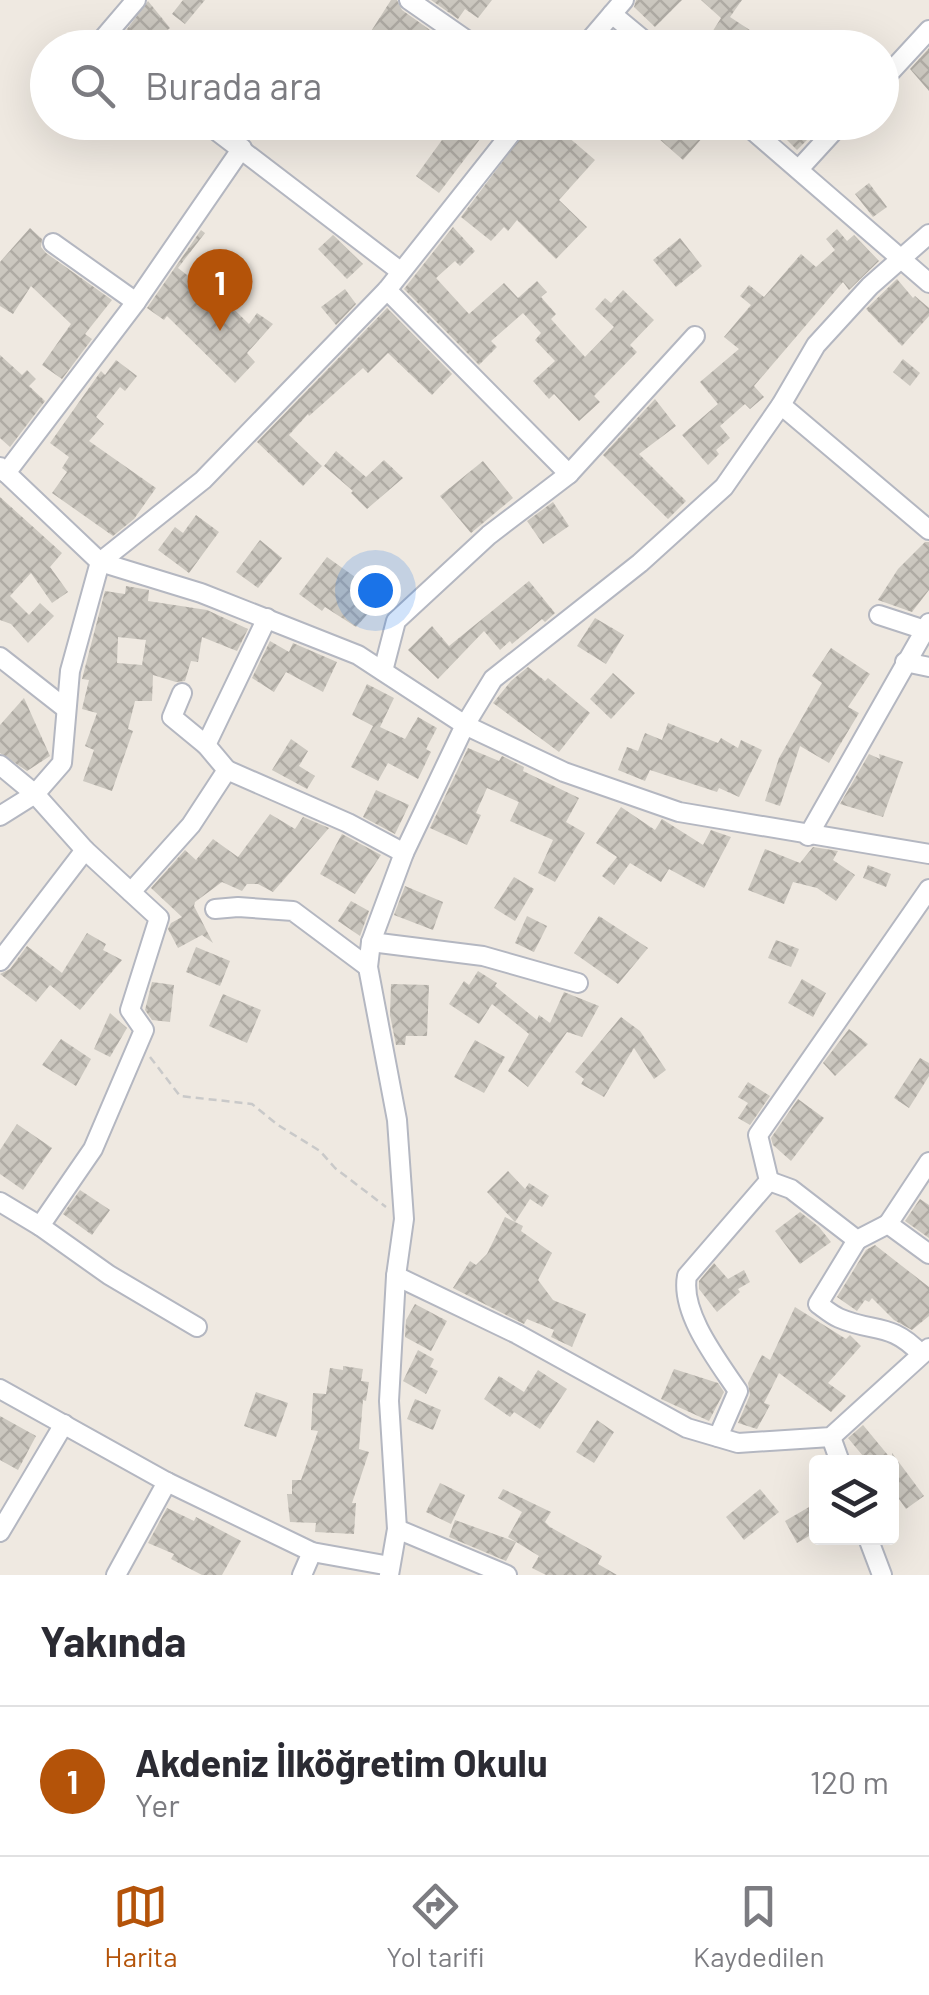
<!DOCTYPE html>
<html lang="tr">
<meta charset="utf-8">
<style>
:root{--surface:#fff;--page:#f7f7f7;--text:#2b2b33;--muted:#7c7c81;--line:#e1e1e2;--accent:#b45309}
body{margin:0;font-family:Barlow,sans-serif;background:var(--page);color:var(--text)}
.controls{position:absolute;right:30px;bottom:30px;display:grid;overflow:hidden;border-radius:10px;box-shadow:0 10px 40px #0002}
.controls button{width:90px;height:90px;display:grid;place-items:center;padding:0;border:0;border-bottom:2px solid var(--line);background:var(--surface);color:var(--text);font:50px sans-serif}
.you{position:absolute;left:375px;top:590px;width:35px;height:35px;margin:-25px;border:8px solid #fff;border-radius:50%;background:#1a73e8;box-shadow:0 0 0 15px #1a73e833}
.badge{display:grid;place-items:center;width:65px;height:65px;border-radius:50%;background:var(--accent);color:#fff;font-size:32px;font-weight:700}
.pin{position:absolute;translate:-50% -82px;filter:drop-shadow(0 2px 5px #0008)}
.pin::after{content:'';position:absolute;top:52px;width:35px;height:30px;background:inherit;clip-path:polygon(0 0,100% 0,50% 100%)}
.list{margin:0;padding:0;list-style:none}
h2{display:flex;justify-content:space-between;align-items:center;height:130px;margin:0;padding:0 40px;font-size:42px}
h2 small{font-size:32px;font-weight:400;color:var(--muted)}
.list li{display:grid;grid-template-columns:65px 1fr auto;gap:30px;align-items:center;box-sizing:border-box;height:150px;padding:0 40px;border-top:2px solid var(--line)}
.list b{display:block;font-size:38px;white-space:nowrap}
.list p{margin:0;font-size:32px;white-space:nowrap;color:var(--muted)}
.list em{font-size:32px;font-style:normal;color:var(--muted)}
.icon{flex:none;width:55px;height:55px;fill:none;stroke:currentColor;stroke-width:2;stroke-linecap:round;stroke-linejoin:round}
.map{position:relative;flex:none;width:929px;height:1575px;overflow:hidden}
.search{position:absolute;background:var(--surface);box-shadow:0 10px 40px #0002;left:30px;right:30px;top:30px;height:110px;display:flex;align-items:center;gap:25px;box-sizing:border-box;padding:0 35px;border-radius:55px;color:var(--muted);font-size:38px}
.sheet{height:280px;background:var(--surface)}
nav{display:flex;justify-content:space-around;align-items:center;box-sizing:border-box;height:140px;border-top:2px solid var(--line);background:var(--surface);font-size:28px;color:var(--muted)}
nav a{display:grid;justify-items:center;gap:5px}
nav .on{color:var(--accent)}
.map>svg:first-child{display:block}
</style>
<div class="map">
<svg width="929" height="1575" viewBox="0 0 929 1575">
<defs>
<pattern id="building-cross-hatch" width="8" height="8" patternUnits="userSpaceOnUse" patternTransform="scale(2.5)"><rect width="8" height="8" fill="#cbc7bf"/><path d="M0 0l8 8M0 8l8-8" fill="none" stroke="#afaba4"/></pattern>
</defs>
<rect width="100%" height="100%" fill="#efe9e1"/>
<!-- building -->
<g fill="url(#building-cross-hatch)" fill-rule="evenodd">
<path d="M183,0H205L185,24L172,14Z"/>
<path d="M391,0H397L402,10L455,48H426L404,33L394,48H386L368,36Z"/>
<path d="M431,0H492L478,18L465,9L458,19Z"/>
<path d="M636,0H682L655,27L634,7Z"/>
<path d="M701,0H742L730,17L762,38L756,48H702L721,18Z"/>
<path d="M148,1L170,28L146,48H129L121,37Z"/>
<path d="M929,48V91L910,69Z"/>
<path d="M455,122H493L439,193L416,176Z"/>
<path d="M532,122H580L567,136L595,160L559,200L587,227L556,259L517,220L508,231L504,227L491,241L461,217Z"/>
<path d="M640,122H716L683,160Z"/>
<path d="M769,122H798L811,136L797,150Z"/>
<path d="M869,183L887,207L873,217L855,194Z"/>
<path d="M453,227L475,251L460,266L455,261L436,278L469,314L504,283L518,298L537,281L547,292L541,297L556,314L551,319L585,357L614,327L595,309L605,298L611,303L623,290L654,320L630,345L637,352L594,396L600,402L579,421L554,394L549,399L533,381L555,361L535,340L541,333L523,313L491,341L497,347L479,365L404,289Z"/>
<path d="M30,228L42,239L41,247L46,253L112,300L85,334L92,339L62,379L42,365L71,324L31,286L13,314L0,306V262Z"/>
<path d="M837,229L847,241L854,235L879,261L849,290L843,282L754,386L764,397L750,409L745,404L720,426L730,438L716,450L719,454L708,465L682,435L718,404L700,382L739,349L724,337L751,305L740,296L749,285L764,297L801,254L816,267L835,250L826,239Z"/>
<path d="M201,230L205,233L178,268L200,285L204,280L249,324L257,313L273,324L247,353L255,362L235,383L167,316L164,320L147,308Z"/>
<path d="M333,235L363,264L347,279L318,249Z"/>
<path d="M680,238L702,266L676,287L653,260Z"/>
<path d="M897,279L913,298L915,296L929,308V316L902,346L866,309Z"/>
<path d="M345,289L356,304L336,325L321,307Z"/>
<path d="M387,308L452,374L432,395L388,353L368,373L363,368L309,416L308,414L289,435L322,466L303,486L257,442Z"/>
<path d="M0,355L22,375L27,370L36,379L29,386L45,401L10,447L0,438Z"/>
<path d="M903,359L920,373L910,386L893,372Z"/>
<path d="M116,360L137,376L125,391L120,387L96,417L104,424L89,441L156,488L134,519L113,536L52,493L67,472L62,468L69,457L50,443L101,371L105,375Z"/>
<path d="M655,399L676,426L639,454L686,501L668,519L603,455Z"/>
<path d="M336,451L366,477L384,460L403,478L367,509L351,493L353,491L324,466Z"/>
<path d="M483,461L513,498L471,533L440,496Z"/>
<path d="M0,497L62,553L50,567L68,592L52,603L31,573L10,596L29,615L40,603L54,616L28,643L11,624L0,620Z"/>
<path d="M553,502L569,526L543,544L527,521Z"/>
<path d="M196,515L219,532L189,573L158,550L175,527L183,533Z"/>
<path d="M260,540L282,558L258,588L236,572Z"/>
<path d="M925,542H929V590L912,612L878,600L898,569Z"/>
<path d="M327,557L383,597L356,627L325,607L322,611L299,594Z"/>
<path d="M529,581L555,613L545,622L542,619L512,644L510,641L500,650L484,631L438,679L408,650L432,626L449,646Z"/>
<path d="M126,586L149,590L148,601L207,610L248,629L237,651L202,637L198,662L191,661L185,681L176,682L153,675L152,701H135L128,729L133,731L112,791L83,781L94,750L85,746L97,713L82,709L89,680L82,679L105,591L125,594ZM118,637L146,640L142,665L117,663Z"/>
<path d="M595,618L624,635L606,664L577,646Z"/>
<path d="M270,641L289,652L293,643L337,662L323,692L286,672L274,692L252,678Z"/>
<path d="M831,648L870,674L848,707L859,713L829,763L800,746L780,806L765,801L779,758L822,683L812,676Z"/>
<path d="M528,667L545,681L548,678L590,713L559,752L493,703L511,681Z"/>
<path d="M613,673L635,693L611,719L590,699Z"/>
<path d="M367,684L394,698L380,727L405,739L418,717L437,728L426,749L431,752L418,779L388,763L378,781L351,767L373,726L352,715Z"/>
<path d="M24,698L50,756L27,771L0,753V725Z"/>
<path d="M668,723L718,743L721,738L738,748L741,740L762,750L739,797L719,788L717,792L650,770L645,781L618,770L627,747L638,751L645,733L662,740Z"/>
<path d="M291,739L308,751L299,766L315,776L307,789L272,770Z"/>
<path d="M468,748L499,761L502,756L524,767L523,771L579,798L566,822L585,833L555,882L538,873L553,840L510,821L519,802L487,788L476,813L481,815L467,845L430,828Z"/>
<path d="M869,754L880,759L879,754L903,762L883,817L840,804Z"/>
<path d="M376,790L409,805L395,834L363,817Z"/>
<path d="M621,807L655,830L662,819L703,845L711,830L731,837L704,888L669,869L661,882L630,863L614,885L602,876L617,857L596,843Z"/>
<path d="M270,814L295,829L303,817L329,828L273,892L258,884H247L242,891L222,882L195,902L194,906L213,943L202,935L178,948L168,929L171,923L182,917L151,888L185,850L196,860L213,839L238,857Z"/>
<path d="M342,834L381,855L355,894L320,874Z"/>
<path d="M813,847L838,851L833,860L855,875L836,901L817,888L793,882L784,904L748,890L765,849L800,863Z"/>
<path d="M868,865L891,874L886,887L863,878Z"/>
<path d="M514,877L534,889L515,921L494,908Z"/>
<path d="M405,886L443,902L433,930L394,915Z"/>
<path d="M351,901L369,911L360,936L338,921Z"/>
<path d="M527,916L547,926L534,952L515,943Z"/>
<path d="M599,916L648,948L618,984L574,953Z"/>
<path d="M87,933L106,944L103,950L122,960L80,1010L50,985L36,1002L0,974L10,969L27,946L62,973Z"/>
<path d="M776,940L799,949L791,967L768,958Z"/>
<path d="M196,947L230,961L220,986L186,972Z"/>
<path d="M478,971L497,983L495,986L537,1020L539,1015L550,1023L564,992L599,1006L582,1037L567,1032L528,1087L508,1071L529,1034L492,1004L479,1024L449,1004L464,981L469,985Z"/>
<path d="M802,979L826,993L813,1017L788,1003Z"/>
<path d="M152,982L174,985L170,1022L152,1020L145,1010Z"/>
<path d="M391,984L429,985L427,1036H406L405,1045H396L390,1015Z"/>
<path d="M223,994L261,1010L247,1043L209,1026Z"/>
<path d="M110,1013L127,1028L110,1057L94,1049Z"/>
<path d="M621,1017L640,1031L666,1070L654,1079L634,1048L604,1097L581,1084L584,1079L575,1072Z"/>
<path d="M849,1029L868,1044L835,1076L823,1063Z"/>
<path d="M61,1039L91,1059L76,1086L42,1065Z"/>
<path d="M475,1040L505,1057L484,1093L454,1077Z"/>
<path d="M920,1058L929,1063V1076L909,1108L894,1098Z"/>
<path d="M748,1082L770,1096L750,1125L738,1118L748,1103L738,1097Z"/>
<path d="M798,1099L824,1118L791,1161L773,1145L771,1138Z"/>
<path d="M17,1124L52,1148L23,1190L0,1174V1150Z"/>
<path d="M508,1171L525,1189L529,1183L549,1196L542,1207L530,1199L515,1222L487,1192Z"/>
<path d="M80,1190L110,1210L92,1235L63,1214Z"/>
<path d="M920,1199L929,1205V1238L905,1221Z"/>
<path d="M800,1212L819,1227L831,1242L800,1264L775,1231Z"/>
<path d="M505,1217L523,1226L521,1231L552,1253L538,1280L553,1300L586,1314L572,1347L551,1337L554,1330L527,1319L524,1324L453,1288L470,1261L476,1265L487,1254Z"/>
<path d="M875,1245L929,1287V1316L912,1330L894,1320L872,1298L869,1302L865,1300L857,1311L837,1297L866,1250Z"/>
<path d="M714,1263L728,1279L744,1270L750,1282L738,1289L740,1292L717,1312L699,1289V1281Z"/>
<path d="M415,1304L447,1321L431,1351L405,1337L406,1320Z"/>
<path d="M795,1307L846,1339L850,1335L861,1346L828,1383L846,1396L831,1412L779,1373L764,1403L770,1405L757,1429L738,1423L750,1395L748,1383L762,1355L770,1360Z"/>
<path d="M418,1350L434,1359L430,1367L438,1371L426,1394L403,1381Z"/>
<path d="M343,1366L363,1369L361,1381L369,1382L366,1401L363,1400L359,1449L369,1452L352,1503H356L354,1534L315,1532L316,1523L290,1522L287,1494H292V1480H301L318,1431L311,1430L313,1393L326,1394L330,1368L343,1370Z"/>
<path d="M674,1369L718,1383L724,1392L709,1421L661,1399Z"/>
<path d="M538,1370L567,1389L540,1429L514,1412L510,1417L484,1399L499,1376L524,1392Z"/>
<path d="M256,1392L288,1403L276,1437L244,1426Z"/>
<path d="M415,1399L441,1410L433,1430L407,1419Z"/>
<path d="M0,1416L36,1436L18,1470L0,1460Z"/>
<path d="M597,1420L614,1432L594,1463L576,1452Z"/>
<path d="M863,1425L892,1460V1453L924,1496L906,1509L892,1489V1462H868L848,1438Z"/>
<path d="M440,1483L465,1495L451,1524L426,1512Z"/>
<path d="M503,1489L551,1512L545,1522L550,1527L602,1556L598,1564L617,1575H546L532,1568L539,1556L508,1537L522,1512L498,1498Z"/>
<path d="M760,1489L779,1512L744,1540L726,1517Z"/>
<path d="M816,1503V1532L797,1543L785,1521Z"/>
<path d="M167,1508L194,1521L196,1517L241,1541L222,1575H202L171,1559L174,1554L148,1543Z"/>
<path d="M455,1520L516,1542L506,1561L449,1537Z"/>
</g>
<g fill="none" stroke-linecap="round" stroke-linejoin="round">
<!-- minor casing -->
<g stroke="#b4b7c1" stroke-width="22">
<g id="minor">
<path d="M409,0L478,48"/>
<path d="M612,14L653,48"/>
<path d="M95,48L136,0"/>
<path d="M583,48L624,0"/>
<path d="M882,81L929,30"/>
<path d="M205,122L400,271"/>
<path d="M743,122L929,283"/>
<path d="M799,169L842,122"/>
<path d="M53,243L136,302"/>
<path d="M781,405L929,530"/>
<path d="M0,467L100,562L201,593L358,655L465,725L564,772L679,812L929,854"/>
<path d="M6,473L136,302L242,148"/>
<path d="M569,474L695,336"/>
<path d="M879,615L925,630"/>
<path d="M0,657L65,708"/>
<path d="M905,662L929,667"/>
<path d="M383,671L396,621L489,535L569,474L387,290"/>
<path d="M182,693L172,717L206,745L227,770"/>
<path d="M206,745L267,618"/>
<path d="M0,765L35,794L85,850L159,918L130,1010L144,1030L93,1149L40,1226L0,1202"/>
<path d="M0,816L35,794L62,763L70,671L100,562L203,480L387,290L520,122"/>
<path d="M808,836L929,623"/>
<path d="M131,892L191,825L227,770L348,823L404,853"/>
<path d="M215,909L238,907L293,911L368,967"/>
<path d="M371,942L483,956L578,983"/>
<path d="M0,961L85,850"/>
<path d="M769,1181L791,1189L857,1240L888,1224L929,1254"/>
<path d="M888,1224L929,1162"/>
<path d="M40,1226L109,1275L197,1327"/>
<path d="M857,1240L818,1304C825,1309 832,1315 839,1318C874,1333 891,1322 921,1354"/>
<path d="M396,1276L517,1334L687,1428L738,1443L831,1437L929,1348"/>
<path d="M0,1389L167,1482L312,1552L390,1566"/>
<path d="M718,1437L738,1391C718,1361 680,1313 687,1276L769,1181L758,1135L929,889"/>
<path d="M831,1437L840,1462"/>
<path d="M397,1529L507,1575"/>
<path d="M0,1532L64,1424"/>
<path d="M868,1538L882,1575"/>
<path d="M116,1575L167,1482"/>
<path d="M302,1575L312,1552"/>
<path d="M389,1575L397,1529L389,1401L396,1276L404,1219L397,1120L368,967L371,942L404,853L465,725L493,679L640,563L724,487L781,405L816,345L870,286L929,234"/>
</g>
</g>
<!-- path -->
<path stroke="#c9c9c9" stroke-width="2.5" stroke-dasharray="8 5" stroke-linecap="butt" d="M150,1057L180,1096L252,1104L278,1125L320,1151L335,1168L386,1207"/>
<!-- minor -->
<use href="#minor" stroke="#fff" stroke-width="18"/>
</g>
</svg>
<div class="controls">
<button><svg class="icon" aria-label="layers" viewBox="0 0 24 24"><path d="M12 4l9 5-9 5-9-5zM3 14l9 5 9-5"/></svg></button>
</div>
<div class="you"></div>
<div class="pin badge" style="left:220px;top:331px">1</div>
<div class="search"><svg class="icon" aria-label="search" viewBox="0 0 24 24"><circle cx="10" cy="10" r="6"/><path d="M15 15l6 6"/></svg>Burada ara</div>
</div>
<section class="sheet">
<h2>Yakında<small></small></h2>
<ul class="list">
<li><span class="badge">1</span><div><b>Akdeniz İlköğretim Okulu</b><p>Yer</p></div><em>120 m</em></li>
</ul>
</section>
<nav>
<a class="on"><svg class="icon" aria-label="map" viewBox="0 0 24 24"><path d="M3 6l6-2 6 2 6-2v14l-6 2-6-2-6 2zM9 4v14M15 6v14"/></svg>Harita</a>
<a><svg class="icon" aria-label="directions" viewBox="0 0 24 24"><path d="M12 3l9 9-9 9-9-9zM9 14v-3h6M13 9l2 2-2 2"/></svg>Yol tarifi</a>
<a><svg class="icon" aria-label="saved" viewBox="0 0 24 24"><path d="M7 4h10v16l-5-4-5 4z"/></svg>Kaydedilen</a>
</nav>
